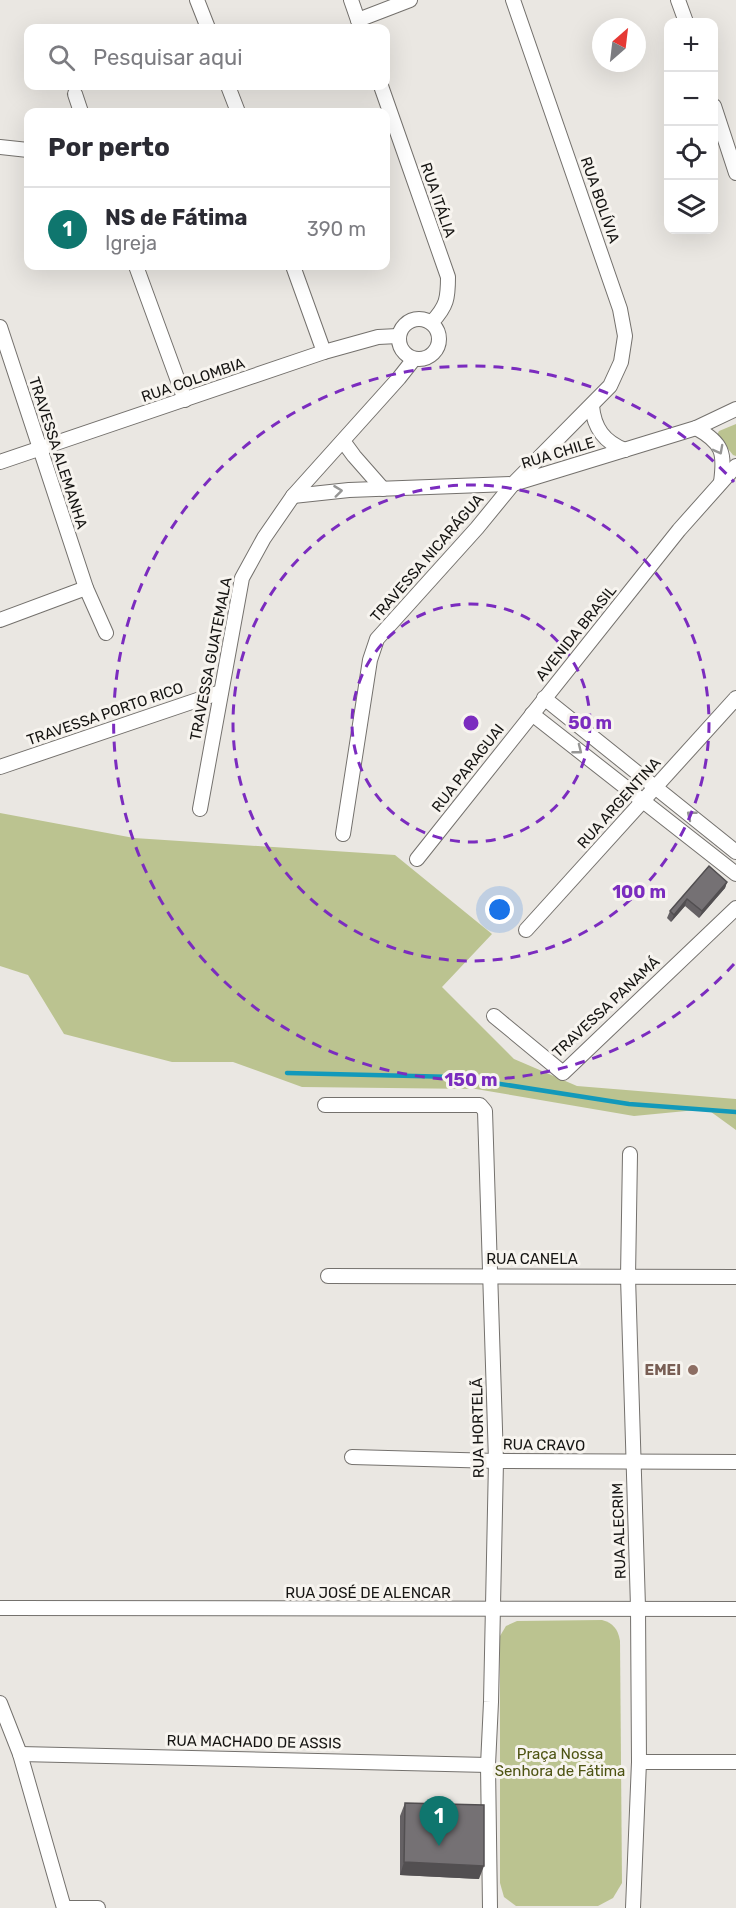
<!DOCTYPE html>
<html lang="pt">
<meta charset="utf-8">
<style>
:root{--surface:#fff;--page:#f7f7f7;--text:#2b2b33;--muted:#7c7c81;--line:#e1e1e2;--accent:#0f766e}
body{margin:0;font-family:Rubik,sans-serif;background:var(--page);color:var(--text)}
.controls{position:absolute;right:18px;top:18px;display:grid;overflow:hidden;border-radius:12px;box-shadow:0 6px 24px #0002}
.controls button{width:54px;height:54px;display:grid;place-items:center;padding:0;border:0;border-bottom:2px solid var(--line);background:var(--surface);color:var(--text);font:30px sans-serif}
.compass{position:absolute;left:592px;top:18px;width:54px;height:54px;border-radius:50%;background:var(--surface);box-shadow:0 6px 24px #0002;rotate:28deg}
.you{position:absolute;left:500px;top:910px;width:21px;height:21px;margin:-15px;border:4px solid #fff;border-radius:50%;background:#1a73e8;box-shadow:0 0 0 9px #1a73e833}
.badge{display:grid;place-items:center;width:39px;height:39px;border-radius:50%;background:var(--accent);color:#fff;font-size:20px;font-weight:700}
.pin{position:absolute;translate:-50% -50px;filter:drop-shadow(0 2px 3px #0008)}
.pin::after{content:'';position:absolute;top:32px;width:21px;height:18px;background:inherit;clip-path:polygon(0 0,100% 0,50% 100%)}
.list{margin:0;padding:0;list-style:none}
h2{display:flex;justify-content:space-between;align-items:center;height:78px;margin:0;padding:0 24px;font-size:26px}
h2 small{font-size:20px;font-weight:400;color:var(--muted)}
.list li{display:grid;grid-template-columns:39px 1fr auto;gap:18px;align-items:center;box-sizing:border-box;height:84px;padding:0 24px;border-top:2px solid var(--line)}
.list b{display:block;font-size:22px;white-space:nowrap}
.list p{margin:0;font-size:20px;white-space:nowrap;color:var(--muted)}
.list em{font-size:20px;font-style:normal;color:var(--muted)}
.icon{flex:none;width:33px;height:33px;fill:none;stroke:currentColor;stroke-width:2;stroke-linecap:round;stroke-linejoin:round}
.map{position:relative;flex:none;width:736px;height:1908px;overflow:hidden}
.search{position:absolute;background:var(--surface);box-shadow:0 6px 24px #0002;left:24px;top:24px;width:366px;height:66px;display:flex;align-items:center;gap:15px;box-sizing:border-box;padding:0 21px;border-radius:12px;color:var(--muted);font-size:22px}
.panel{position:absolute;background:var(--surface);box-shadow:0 6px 24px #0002;left:24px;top:108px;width:366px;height:162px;border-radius:12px}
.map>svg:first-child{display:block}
</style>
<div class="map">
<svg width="736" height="1908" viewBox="0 0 736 1908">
<rect width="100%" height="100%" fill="#eae7e2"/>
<!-- green -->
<g fill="#bbc390">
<path d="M736,424V456L733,455L717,435L719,431Z"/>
<path d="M0,813L134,838L395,855L492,934L442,987L514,1059L577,1086L736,1099V1130L707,1109L634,1116L476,1089L302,1087L233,1062H172L64,1034L28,975L0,966Z"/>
<path d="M602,1620C613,1623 618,1629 620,1641L622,1883L613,1898L598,1906H516L504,1897L500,1883V1636L506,1626L517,1621Z"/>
</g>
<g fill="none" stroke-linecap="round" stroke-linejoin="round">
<!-- stream -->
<path stroke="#1299ba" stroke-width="4.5" d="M287,1073L456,1077L629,1104L736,1112"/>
<!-- minor casing -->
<g stroke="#74716d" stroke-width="16">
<g id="minor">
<path d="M197,0L208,28"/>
<path d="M351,0L360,26"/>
<path d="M678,0L686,22"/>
<path d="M358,20L410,0"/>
<path d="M228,86L238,112"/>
<path d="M381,86L448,277C448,298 447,306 432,322"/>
<path d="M75,94L81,112"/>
<path d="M714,106L736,173"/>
<path d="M0,147L28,150"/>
<path d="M136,266L185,400"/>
<path d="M293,266L324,352"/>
<circle cx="419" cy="339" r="20"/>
<path d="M0,327L86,588L106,633"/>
<path d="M592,406C594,428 604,442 625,450"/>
<path d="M696,428C723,443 725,453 721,482"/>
<path d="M343,441L354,456L383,489"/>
<path d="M0,462L324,352L378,337L398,336"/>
<path d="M293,496L349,490L513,484L696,428L736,409"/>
<path d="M0,620L86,588"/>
<path d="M544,698L736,852"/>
<path d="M532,714L736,874"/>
<path d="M0,767L221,692"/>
<path d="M200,809L242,578L264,538L293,496L399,378L414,359"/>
<path d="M343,834L370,660L377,639L477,528L513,484L610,386L621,362L625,336L620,309L513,0"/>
<path d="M417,859L679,530L736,466"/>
<path d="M526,930L736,698"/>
<path d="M494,1016L563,1073L736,908"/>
<path d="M325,1105H480L485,1111L496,1461L491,1702L488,1765L490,1908"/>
<path d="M630,1154L628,1277L638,1607L639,1762L633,1908"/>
<path d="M328,1276L736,1277"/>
<path d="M352,1457L496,1461L736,1462"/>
<path d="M0,1608L736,1609"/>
<path d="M0,1703L20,1754L64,1908"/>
<path d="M20,1754L488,1765"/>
<path d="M639,1762H736"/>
<path d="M64,1908H98"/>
</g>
</g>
<!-- minor -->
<use href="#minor" stroke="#fff" stroke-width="14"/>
</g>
<!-- wall -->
<g fill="#656164">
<path d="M709,866L727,882L725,888L699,918L685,906L671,922L667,918L670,911Z"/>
<path d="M405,1803L479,1879L400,1875V1816Z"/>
</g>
<!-- shaded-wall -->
<g fill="#524f51">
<path d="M727,882L725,888L699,918L702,911Z"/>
<path d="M687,899L685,906L671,922L674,915Z"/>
<path d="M404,1862L484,1866L479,1879L400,1875Z"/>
</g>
<!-- building -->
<g fill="#757174" stroke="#524f51" stroke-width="1.5">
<path d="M709,866L727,882L702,911L687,899L674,915L670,911Z"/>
<path d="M405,1803L484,1805V1866L404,1862Z"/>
</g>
<!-- one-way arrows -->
<defs><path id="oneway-chevron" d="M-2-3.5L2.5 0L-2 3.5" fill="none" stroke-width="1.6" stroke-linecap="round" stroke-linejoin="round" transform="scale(1.5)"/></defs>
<g stroke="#969695">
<use href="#oneway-chevron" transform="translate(719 450) rotate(62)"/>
<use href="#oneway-chevron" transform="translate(338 491) rotate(-7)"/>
<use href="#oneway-chevron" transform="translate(578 750) rotate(38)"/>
<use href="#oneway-chevron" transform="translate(691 815) rotate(-141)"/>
</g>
<!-- distance rings -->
<g fill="none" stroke="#7b2cbf" stroke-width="3" stroke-dasharray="10 8">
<circle cx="471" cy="723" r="119"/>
<circle cx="471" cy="723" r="238"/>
<path d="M734 964A357 357 0 1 1 734 482"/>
</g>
<!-- markers -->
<circle fill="#8d6e63" stroke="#f7f4ef" stroke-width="2" cx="693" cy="1370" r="6"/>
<g text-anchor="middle" stroke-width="6" stroke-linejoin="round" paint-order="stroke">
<!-- street labels -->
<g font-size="15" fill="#161513" stroke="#f7f4ef">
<text transform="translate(438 200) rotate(71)" y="5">RUA ITÁLIA</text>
<text transform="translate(600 200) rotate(71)" y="5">RUA BOLÍVIA</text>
<text transform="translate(193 380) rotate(-19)" y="5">RUA COLOMBIA</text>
<text transform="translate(58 453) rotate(72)" y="5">TRAVESSA ALEMANHA</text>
<text transform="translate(558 453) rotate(-17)" y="5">RUA CHILE</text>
<text transform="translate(427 558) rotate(-49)" y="5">TRAVESSA NICARÁGUA</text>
<text transform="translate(576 633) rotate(-51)" y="5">AVENIDA BRASIL</text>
<text transform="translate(211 659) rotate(-79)" y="5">TRAVESSA GUATEMALA</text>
<text transform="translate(105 714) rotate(-19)" y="5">TRAVESSA PORTO RICO</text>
<text transform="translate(468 768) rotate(-52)" y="5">RUA PARAGUAI</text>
<text transform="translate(619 803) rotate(-48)" y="5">RUA ARGENTINA</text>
<text transform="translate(606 1007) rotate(-43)" y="5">TRAVESSA PANAMÁ</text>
<text x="532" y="1264">RUA CANELA</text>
<text transform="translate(478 1428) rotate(-91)" y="5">RUA HORTELÃ</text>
<text transform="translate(544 1445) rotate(1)" y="5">RUA CRAVO</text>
<text transform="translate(619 1531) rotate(-92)" y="5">RUA ALECRIM</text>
<text x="368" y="1598">RUA JOSÉ DE ALENCAR</text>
<text transform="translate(254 1742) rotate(1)" y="5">RUA MACHADO DE ASSIS</text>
</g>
<!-- education labels -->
<g font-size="15" font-weight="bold" fill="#785e54" stroke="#f7f4ef" text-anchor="end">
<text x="681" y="1375">EMEI</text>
</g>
<!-- park labels -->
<g font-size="15" fill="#4d5312" stroke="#f7f4ef">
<text x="560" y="1759">Praça Nossa<tspan x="560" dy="17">Senhora de Fátima</tspan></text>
</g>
</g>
<circle cx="471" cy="723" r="9" fill="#7b2cbf" stroke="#f7f4ef" stroke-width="3"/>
<g font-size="18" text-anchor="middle" font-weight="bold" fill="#7b2cbf" stroke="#f7f4ef" stroke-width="6" stroke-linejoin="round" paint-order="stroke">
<text x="590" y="729">50 m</text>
<text x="639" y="898">100 m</text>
<text x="471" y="1086">150 m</text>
</g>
</svg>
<div class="controls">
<button>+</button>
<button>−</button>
<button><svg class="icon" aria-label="locate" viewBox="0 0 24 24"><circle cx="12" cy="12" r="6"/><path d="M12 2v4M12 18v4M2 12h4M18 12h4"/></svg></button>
<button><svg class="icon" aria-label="layers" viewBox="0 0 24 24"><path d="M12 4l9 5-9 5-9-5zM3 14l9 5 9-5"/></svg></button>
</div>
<svg class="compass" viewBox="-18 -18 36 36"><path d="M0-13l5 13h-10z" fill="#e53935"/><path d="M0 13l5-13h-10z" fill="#7c7c81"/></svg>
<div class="you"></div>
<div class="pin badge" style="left:439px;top:1846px">1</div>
<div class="search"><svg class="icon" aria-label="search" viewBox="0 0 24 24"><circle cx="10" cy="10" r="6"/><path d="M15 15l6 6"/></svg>Pesquisar aqui</div>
<section class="panel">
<h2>Por perto<small></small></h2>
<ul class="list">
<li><span class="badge">1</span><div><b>NS de Fátima</b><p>Igreja</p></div><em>390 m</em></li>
</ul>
</section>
</div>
